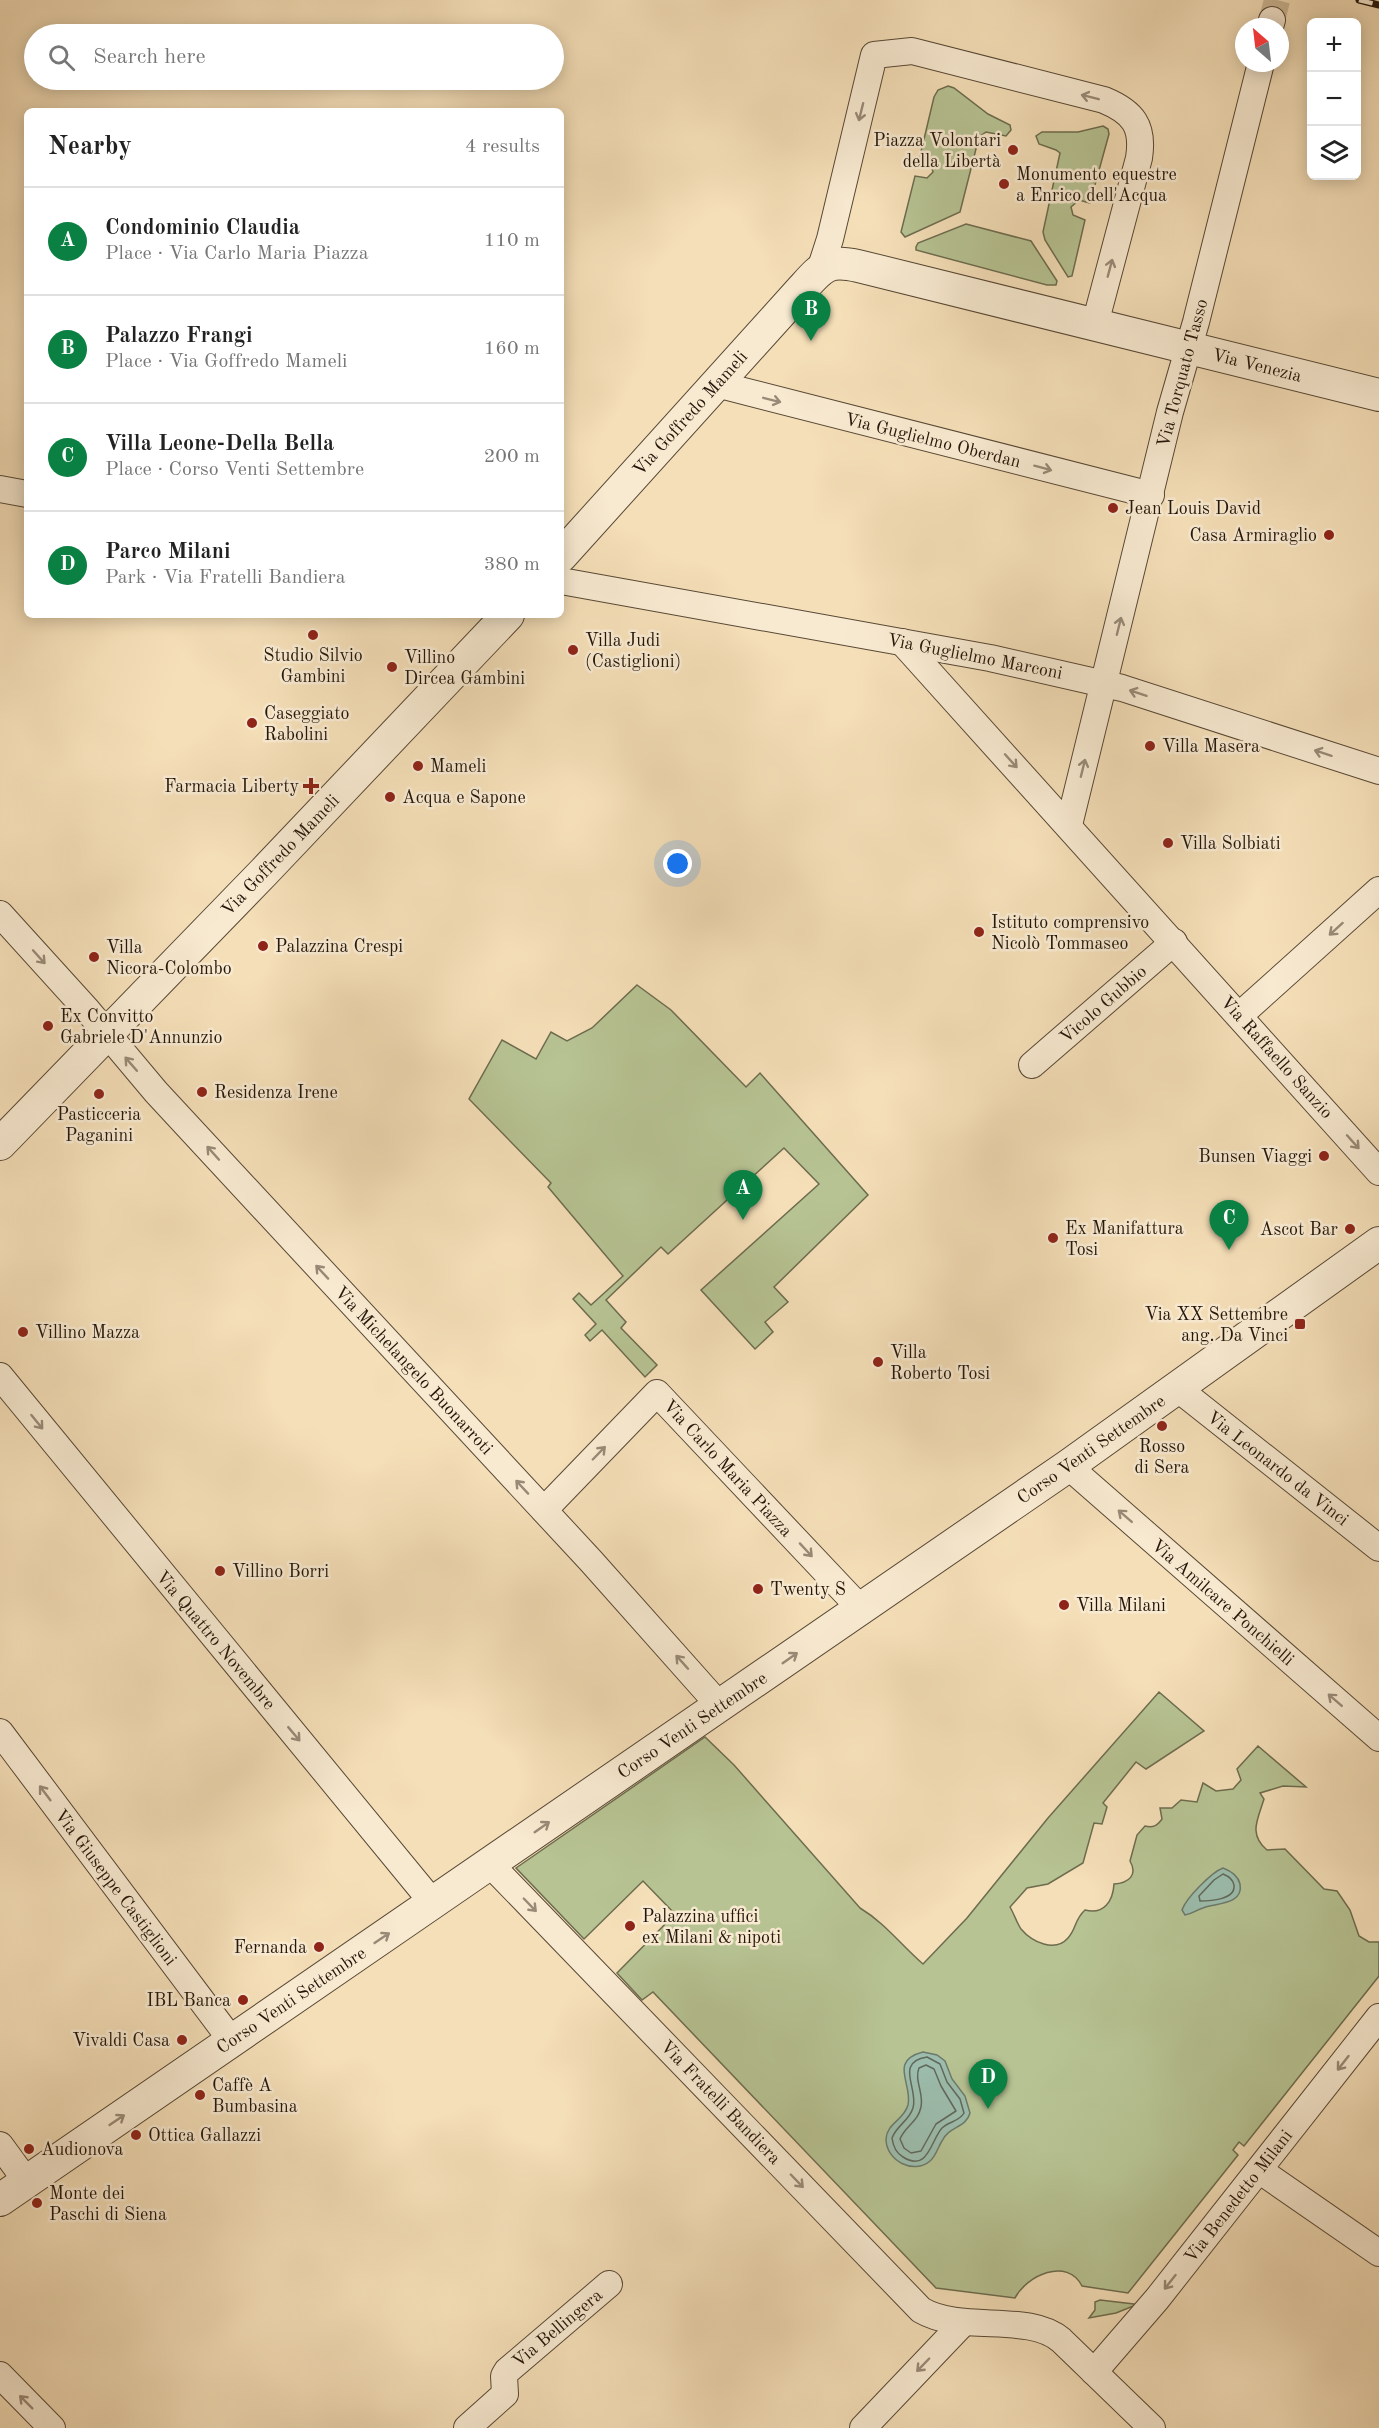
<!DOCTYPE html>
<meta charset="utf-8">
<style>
:root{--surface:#fff;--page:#f2f2f2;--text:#222;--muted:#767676;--line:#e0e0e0;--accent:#0b8043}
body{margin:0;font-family:"Old Standard TT",serif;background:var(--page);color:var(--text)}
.controls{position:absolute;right:18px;top:18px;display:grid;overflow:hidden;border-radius:9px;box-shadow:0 3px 15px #0003}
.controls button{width:54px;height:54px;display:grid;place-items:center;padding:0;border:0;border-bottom:2px solid var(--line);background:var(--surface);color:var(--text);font:30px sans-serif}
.compass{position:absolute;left:1235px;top:18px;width:54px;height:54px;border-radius:50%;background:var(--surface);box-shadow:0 3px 15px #0003;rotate:332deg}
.you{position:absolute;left:678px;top:864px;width:21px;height:21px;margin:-15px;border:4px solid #fff;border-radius:50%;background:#1a73e8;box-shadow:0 0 0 9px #1a73e833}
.badge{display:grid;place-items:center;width:39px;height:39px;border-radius:50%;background:var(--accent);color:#fff;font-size:20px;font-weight:700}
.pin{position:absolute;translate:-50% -50px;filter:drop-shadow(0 2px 3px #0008)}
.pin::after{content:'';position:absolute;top:32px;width:21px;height:18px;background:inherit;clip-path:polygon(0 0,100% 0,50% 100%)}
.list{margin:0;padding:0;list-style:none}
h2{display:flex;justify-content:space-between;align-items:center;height:78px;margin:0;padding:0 24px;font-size:26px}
h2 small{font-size:20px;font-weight:400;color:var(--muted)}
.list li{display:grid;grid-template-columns:39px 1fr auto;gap:18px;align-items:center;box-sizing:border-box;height:108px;padding:0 24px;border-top:2px solid var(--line)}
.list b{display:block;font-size:22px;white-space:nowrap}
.list p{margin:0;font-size:20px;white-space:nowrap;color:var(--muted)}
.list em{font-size:20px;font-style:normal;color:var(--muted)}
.icon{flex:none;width:33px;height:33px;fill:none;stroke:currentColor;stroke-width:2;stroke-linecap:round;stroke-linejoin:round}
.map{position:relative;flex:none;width:1379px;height:2428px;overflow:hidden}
.search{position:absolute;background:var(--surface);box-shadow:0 3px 15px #0003;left:24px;top:24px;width:540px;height:66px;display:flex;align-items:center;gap:15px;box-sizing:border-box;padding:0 21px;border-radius:33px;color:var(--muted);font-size:22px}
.panel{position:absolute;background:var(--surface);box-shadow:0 3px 15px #0003;left:24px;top:108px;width:540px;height:510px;border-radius:9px}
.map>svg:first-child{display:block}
</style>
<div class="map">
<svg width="1379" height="2428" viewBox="0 0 1379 2428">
<rect width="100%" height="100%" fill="#f5dfb8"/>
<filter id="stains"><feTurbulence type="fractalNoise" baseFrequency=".00333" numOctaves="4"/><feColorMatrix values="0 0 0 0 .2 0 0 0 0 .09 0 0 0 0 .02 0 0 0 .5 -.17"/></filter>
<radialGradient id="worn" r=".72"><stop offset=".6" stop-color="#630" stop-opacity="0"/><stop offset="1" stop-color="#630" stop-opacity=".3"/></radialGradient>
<!-- green -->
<g fill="#b7c393" stroke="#6d6c4e" stroke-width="1.5">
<path d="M948,86L954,88L988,114L1010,125L1011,130L1006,136L986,132L979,137L960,212L905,237L901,232L915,176L927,178L933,172L931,164L919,160L934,97L938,90Z"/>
<path d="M1103,126L1108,129L1109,134L1090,203L1079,200L1071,207L1073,215L1085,220L1072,276L1068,277L1045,240L1043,232L1060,153L1056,150L1039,144L1036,136L1042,132H1078Z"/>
<path d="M966,224L1031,241L1057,281L1056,285H1047L916,250V247L918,243Z"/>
<path d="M637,985L671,1010L746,1087L760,1073L868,1195L774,1287L788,1302L765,1322L773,1332L755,1349L701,1290L819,1184L784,1148L668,1254L661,1247L606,1300L626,1322L621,1328L657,1365L645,1377L602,1330L590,1341L585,1335L596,1324L573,1299L579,1293L591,1305L623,1276L548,1187L551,1183L469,1099L502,1040L536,1059L551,1032L567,1041L592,1028Z"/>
<path d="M1159,1692L1204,1731L1146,1769L1136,1762L1103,1803L1107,1807L1102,1824L1094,1823L1083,1863L1048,1884L1027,1888L1010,1907C1014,1914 1017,1923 1021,1929C1032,1942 1055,1953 1068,1938C1077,1928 1074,1920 1085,1910C1104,1915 1113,1901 1114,1884C1129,1883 1138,1875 1130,1861L1137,1835L1145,1826C1153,1828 1157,1826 1162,1819L1160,1808H1172L1181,1800L1197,1802L1203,1783L1216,1791L1233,1789L1241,1780L1237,1769L1258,1746L1306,1787L1283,1786L1260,1793L1264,1799C1258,1819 1248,1834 1267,1850L1285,1849L1324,1889L1337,1891L1350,1910L1359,1936L1369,1942H1379V1976L1244,2146L1239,2142L1233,2150L1238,2155L1128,2293L1082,2286C1067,2257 1027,2275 1015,2298L936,2288L653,1992L642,2000L617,1973L675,1914L643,1881L584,1939L516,1868L705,1737L734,1765L860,1908C885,1923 901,1945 923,1964L967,1918L1048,1818Z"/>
<path d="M1100,2300L1134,2304L1136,2305L1116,2313L1089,2318L1095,2310V2302Z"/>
</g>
<!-- water -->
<g fill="#9cbdad" stroke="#6c7a6b" stroke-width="1.5">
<path d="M1223,1868C1231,1871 1238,1875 1240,1884C1244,1905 1215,1903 1203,1908C1196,1910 1192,1914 1185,1915L1182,1910C1186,1898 1212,1872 1223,1868Z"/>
<path d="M923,2052L937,2055L945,2061L952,2079L965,2096L970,2113C966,2128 949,2126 942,2141C938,2147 936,2156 930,2161C914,2175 886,2161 886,2139C887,2123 904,2120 908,2105C913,2084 888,2061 923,2052Z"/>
</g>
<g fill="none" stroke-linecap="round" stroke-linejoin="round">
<!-- shore -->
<g stroke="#60695b" stroke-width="1.5">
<path d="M1223,1874C1228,1876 1233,1879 1234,1885C1236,1900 1209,1901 1200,1901L1199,1896L1214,1880Z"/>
<path d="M927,2057L940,2064L947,2082L960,2099L964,2113C959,2122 949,2121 942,2128C931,2140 928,2173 903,2157C896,2153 893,2146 892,2138C897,2125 909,2121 913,2108C919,2089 894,2062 927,2057Z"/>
<path d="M926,2065L934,2069L941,2086L956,2111L936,2124L921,2151L911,2153L904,2148L900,2139C905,2126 918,2122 921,2107C924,2093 914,2080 919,2068Z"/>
</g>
<!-- minor-tunnel -->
<path stroke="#cbb795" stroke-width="26" stroke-dasharray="26 13" stroke-linecap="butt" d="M1272,20L1277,0"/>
<!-- minor casing -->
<g stroke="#584835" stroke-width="28">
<g id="minor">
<path d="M1270,27L1272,20"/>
<path d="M820,270L830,239L874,55L912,51L1104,100C1133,112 1144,126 1139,158L1095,324"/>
<path d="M716,384L1151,495"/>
<path d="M0,489L27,494"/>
<path d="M561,581L990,658L1122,688L1379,771"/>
<path d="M902,642L1379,1172"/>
<path d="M1069,825L1170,412L1196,322L1261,63"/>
<path d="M0,914L88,1011L156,1092L591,1561L720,1706"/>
<path d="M1240,1015L1379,890"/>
<path d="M1032,1065L1174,942"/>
<path d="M0,1376L433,1903"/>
<path d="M1177,1388L1379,1548"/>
<path d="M1068,1466L1379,1738"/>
<path d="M544,1510L657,1393L861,1609"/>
<path d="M0,1732L232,2041"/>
<path d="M489,1863L921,2310C962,2334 1028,2312 1061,2340L1152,2428"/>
<path d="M0,2145L27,2182"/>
<path d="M1259,2170L1379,2253"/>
<path d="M1094,2372L1157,2299L1379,2017"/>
<path d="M0,2375L52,2428"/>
<path d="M467,2428L505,2394L504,2376L507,2371L609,2284"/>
<path d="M863,2428L964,2322"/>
</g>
</g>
<!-- tertiary casing -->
<g stroke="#584835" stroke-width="34">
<g id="tertiary">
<path d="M561,556L802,289C822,267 827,259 858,266L1379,395"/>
<path d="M0,1144L264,872L508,615"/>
<path d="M0,2200L1068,1466L1379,1243"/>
</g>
</g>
<!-- minor -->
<use href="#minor" stroke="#f8ead1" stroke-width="26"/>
<!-- tertiary -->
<use href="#tertiary" stroke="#f8ead1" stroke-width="32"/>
<!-- rail casing -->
<g stroke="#231509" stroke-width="7">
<path id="rail" d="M1359,0L1379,5"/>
</g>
<!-- rail -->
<use href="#rail" stroke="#f8ead1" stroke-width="4.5" stroke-dasharray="14" stroke-linecap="butt"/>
</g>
<!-- one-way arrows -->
<defs><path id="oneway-shaft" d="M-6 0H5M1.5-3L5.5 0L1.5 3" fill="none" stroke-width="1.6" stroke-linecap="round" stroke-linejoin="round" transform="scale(1.5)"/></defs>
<g stroke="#988a77">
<use href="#oneway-shaft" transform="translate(1090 97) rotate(-166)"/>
<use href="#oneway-shaft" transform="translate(861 112) rotate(104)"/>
<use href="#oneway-shaft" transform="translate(1110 268) rotate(-75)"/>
<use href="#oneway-shaft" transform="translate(772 400) rotate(14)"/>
<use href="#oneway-shaft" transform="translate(1043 468) rotate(15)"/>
<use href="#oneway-shaft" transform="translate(1119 626) rotate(-76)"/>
<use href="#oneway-shaft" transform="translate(1138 693) rotate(-162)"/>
<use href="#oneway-shaft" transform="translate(1323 753) rotate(-162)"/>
<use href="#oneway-shaft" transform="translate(1011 761) rotate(48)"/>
<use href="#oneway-shaft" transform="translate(1083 768) rotate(-76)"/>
<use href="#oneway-shaft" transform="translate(1336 929) rotate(138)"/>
<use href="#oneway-shaft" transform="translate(39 957) rotate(48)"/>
<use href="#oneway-shaft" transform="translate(131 1064) rotate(-131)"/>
<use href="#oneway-shaft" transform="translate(1353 1142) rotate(48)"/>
<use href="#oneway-shaft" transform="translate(213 1153) rotate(-132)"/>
<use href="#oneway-shaft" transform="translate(322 1272) rotate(-133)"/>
<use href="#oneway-shaft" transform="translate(37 1422) rotate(51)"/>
<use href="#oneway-shaft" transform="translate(599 1453) rotate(-46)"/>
<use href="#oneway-shaft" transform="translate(522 1487) rotate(-133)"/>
<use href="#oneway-shaft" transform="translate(1125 1516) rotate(-139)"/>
<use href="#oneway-shaft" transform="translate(806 1550) rotate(47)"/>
<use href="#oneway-shaft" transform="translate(790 1658) rotate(-35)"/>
<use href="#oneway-shaft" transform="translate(682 1662) rotate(-132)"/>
<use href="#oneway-shaft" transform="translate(1335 1700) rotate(-139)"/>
<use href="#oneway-shaft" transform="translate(294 1734) rotate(50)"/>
<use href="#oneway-shaft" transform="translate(45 1793) rotate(-127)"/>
<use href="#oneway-shaft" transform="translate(542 1827) rotate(-35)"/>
<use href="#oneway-shaft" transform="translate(530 1905) rotate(46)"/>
<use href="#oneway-shaft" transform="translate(382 1938) rotate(-34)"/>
<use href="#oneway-shaft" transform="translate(1343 2063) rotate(128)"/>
<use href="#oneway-shaft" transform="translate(117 2120) rotate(-34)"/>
<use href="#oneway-shaft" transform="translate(797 2181) rotate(46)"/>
<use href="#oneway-shaft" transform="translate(1170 2282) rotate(128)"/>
<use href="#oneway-shaft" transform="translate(923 2365) rotate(134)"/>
<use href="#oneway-shaft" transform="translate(26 2402) rotate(-135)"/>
</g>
<!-- markers -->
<g fill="#8f2418" stroke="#f8ead1" stroke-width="2">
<circle cx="1013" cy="150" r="6"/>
<circle cx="1004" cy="184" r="6"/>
<circle cx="1113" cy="508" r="6"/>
<circle cx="1329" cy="535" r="6"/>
<circle cx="313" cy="635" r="6"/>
<circle cx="573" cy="650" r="6"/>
<circle cx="392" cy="667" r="6"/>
<circle cx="252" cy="723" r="6"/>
<circle cx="1150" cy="746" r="6"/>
<circle cx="418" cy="766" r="6"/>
<path d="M308 777h6v6h6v6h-6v6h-6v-6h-6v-6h6z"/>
<circle cx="390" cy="797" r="6"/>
<circle cx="1168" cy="843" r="6"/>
<circle cx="979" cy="932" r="6"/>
<circle cx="263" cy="946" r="6"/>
<circle cx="94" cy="957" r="6"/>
<circle cx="48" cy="1026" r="6"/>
<circle cx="202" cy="1092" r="6"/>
<circle cx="99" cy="1094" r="6"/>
<circle cx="1324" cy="1156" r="6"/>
<circle cx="1350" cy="1229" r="6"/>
<circle cx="1053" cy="1238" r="6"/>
<rect x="1294" y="1318" width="12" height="12" rx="3"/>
<circle cx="23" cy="1332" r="6"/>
<circle cx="878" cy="1362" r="6"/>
<circle cx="1162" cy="1426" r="6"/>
<circle cx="220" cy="1571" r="6"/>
<circle cx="758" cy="1589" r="6"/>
<circle cx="1064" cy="1605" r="6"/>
<circle cx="630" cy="1926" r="6"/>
<circle cx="319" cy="1947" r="6"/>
<circle cx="243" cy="2000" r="6"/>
<circle cx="182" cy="2040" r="6"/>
<circle cx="200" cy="2095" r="6"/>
<circle cx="136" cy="2135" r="6"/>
<circle cx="29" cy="2149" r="6"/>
<circle cx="37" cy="2203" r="6"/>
</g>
<g text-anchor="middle" stroke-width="5" stroke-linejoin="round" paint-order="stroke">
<!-- poi labels -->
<g font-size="18" fill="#231509" stroke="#f8ead1" text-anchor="start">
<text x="1001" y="146" text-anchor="end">Piazza Volontari<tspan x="1001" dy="21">della Libertà</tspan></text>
<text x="1016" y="180">Monumento equestre<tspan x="1016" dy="21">a Enrico dell'Acqua</tspan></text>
<text x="1125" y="514">Jean Louis David</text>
<text x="1317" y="541" text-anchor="end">Casa Armiraglio</text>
<text x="585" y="646">Villa Judi<tspan x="585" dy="21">(Castiglioni)</tspan></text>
<text x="313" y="661" text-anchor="middle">Studio Silvio<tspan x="313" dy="21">Gambini</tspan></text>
<text x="404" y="663">Villino<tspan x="404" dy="21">Dircea Gambini</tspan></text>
<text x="264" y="719">Caseggiato<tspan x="264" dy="21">Rabolini</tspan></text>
<text x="1162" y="752">Villa Masera</text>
<text x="430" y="772">Mameli</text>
<text x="299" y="792" text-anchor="end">Farmacia Liberty</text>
<text x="402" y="803">Acqua e Sapone</text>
<text x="1180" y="849">Villa Solbiati</text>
<text x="991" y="928">Istituto comprensivo<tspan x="991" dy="21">Nicolò Tommaseo</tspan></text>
<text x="275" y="952">Palazzina Crespi</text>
<text x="106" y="953">Villa<tspan x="106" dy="21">Nicora-Colombo</tspan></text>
<text x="60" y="1022">Ex Convitto<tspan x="60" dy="21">Gabriele D'Annunzio</tspan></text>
<text x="214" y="1098">Residenza Irene</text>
<text x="99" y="1120" text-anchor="middle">Pasticceria<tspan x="99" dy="21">Paganini</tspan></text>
<text x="1312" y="1162" text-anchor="end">Bunsen Viaggi</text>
<text x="1065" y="1234">Ex Manifattura<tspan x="1065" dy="21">Tosi</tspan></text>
<text x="1338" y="1235" text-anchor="end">Ascot Bar</text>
<text x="1288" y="1320" text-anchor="end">Via XX Settembre<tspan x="1288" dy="21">ang. Da Vinci</tspan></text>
<text x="35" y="1338">Villino Mazza</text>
<text x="890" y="1358">Villa<tspan x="890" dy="21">Roberto Tosi</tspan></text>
<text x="1162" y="1452" text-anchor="middle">Rosso<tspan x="1162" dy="21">di Sera</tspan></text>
<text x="232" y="1577">Villino Borri</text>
<text x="770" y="1595">Twenty S</text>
<text x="1076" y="1611">Villa Milani</text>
<text x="642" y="1922">Palazzina uffici<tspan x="642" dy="21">ex Milani &amp; nipoti</tspan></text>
<text x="307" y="1953" text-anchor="end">Fernanda</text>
<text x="231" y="2006" text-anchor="end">IBL Banca</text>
<text x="170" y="2046" text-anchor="end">Vivaldi Casa</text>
<text x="212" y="2091">Caffè A<tspan x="212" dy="21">Bumbasina</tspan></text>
<text x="148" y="2141">Ottica Gallazzi</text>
<text x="41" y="2155">Audionova</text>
<text x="49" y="2199">Monte dei<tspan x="49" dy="21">Paschi di Siena</tspan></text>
</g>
<!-- street labels -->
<g font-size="18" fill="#231509" stroke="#f8ead1">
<text transform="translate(1257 365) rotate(14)" y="6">Via Venezia</text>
<text transform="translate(1182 373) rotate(-75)" y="6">Via Torquato Tasso</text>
<text transform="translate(690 413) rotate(-48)" y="6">Via Goffredo Mameli</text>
<text transform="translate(933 440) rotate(14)" y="6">Via Guglielmo Oberdan</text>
<text transform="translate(975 656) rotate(11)" y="6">Via Guglielmo Marconi</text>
<text transform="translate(280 855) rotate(-46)" y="6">Via Goffredo Mameli</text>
<text transform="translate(1103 1004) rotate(-41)" y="6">Vicolo Gubbio</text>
<text transform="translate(1277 1057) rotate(48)" y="6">Via Raffaello Sanzio</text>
<text transform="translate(414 1370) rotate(47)" y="6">Via Michelangelo Buonarroti</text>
<text transform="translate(1091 1449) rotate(-35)" y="6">Corso Venti Settembre</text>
<text transform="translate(728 1468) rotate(47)" y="6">Via Carlo Maria Piazza</text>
<text transform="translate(1278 1468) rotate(38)" y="6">Via Leonardo da Vinci</text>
<text transform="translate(1223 1602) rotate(41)" y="6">Via Amilcare Ponchielli</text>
<text transform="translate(216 1640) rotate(50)" y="6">Via Quattro Novembre</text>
<text transform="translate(692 1725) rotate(-34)" y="6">Corso Venti Settembre</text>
<text transform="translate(116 1887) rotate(53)" y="6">Via Giuseppe Castiglioni</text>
<text transform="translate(291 2000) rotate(-34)" y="6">Corso Venti Settembre</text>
<text transform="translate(721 2102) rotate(46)" y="6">Via Fratelli Bandiera</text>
<text transform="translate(1238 2196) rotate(-52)" y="6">Via Benedetto Milani</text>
<text transform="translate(557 2328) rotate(-40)" y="6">Via Bellingera</text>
</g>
</g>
<rect width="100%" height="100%" filter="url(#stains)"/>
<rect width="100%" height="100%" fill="url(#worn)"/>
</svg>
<div class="controls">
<button>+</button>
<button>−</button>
<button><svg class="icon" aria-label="layers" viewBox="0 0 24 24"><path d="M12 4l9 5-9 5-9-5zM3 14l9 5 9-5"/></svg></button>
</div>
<svg class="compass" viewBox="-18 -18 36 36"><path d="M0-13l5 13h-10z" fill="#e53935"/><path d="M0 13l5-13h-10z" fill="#767676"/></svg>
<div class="you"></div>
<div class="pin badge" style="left:743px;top:1220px">A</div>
<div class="pin badge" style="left:811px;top:341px">B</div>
<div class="pin badge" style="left:1229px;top:1250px">C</div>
<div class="pin badge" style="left:988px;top:2109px">D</div>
<div class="search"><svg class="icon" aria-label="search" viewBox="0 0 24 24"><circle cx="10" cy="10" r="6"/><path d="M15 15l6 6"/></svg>Search here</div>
<section class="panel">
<h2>Nearby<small>4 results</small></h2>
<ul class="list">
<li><span class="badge">A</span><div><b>Condominio Claudia</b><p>Place · Via Carlo Maria Piazza</p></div><em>110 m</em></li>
<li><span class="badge">B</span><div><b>Palazzo Frangi</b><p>Place · Via Goffredo Mameli</p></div><em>160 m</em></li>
<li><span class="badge">C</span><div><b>Villa Leone-Della Bella</b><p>Place · Corso Venti Settembre</p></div><em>200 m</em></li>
<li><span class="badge">D</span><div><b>Parco Milani</b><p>Park · Via Fratelli Bandiera</p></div><em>380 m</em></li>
</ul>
</section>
</div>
